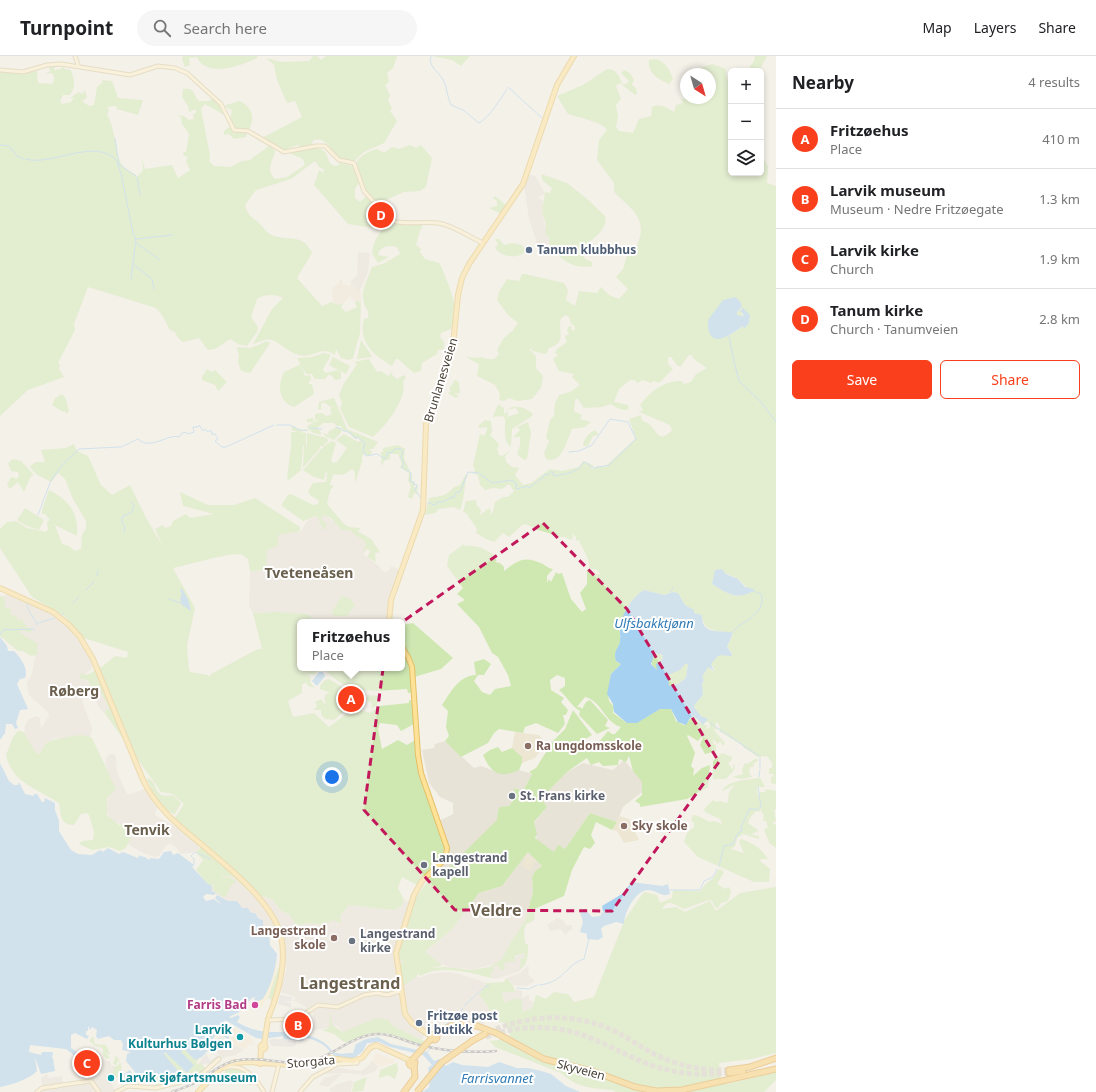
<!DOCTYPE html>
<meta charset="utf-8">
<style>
:root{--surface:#fff;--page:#f6f6f6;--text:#202124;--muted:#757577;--line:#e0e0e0;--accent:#f93f1b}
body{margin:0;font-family:"Noto Sans",sans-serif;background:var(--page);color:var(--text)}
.controls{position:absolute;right:12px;top:12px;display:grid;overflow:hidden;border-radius:6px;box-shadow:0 2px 6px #0003}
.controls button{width:36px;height:36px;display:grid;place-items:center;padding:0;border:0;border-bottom:1px solid var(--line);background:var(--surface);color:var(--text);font:20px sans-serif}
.compass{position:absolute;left:680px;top:12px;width:36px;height:36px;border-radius:50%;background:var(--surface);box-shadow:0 2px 6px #0003;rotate:143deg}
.you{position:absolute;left:332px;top:721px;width:14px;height:14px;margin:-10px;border:3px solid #fff;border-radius:50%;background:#1a73e8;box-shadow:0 0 0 6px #1a73e833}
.badge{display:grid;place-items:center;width:26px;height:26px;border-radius:50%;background:var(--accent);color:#fff;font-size:13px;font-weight:700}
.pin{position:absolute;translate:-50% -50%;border:2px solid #fff;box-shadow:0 1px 4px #0006}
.popup{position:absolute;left:297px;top:563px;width:108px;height:52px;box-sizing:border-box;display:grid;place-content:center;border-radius:6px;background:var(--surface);filter:drop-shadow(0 1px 3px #0005);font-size:13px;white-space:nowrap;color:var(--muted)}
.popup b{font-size:15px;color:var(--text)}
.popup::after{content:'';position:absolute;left:50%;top:100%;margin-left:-8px;border:8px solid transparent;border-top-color:var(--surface)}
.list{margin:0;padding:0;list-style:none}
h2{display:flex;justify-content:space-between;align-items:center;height:52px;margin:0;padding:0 16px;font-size:17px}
h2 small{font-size:13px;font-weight:400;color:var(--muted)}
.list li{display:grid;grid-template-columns:26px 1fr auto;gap:12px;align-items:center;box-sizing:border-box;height:60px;padding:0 16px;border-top:1px solid var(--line)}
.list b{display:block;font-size:15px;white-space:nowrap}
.list p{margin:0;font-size:13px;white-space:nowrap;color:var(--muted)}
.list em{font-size:13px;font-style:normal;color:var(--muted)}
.actions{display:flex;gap:8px;padding:12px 16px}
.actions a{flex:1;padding:9px 0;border:1px solid var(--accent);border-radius:6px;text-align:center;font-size:14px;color:var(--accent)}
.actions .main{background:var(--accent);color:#fff}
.icon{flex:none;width:22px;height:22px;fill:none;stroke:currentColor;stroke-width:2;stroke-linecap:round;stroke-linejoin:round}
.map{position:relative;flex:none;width:776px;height:1036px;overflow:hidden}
header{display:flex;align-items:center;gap:24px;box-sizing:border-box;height:56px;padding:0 20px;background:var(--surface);border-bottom:1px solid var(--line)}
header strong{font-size:19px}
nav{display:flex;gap:22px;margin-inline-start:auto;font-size:14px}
.search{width:280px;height:36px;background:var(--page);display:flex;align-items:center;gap:10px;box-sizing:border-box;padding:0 14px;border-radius:22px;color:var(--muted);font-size:15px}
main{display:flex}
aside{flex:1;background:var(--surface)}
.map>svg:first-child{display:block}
</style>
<header>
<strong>Turnpoint</strong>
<div class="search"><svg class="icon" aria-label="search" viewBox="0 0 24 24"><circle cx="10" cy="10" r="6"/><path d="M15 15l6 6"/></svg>Search here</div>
<nav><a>Map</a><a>Layers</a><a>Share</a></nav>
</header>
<main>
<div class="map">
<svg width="776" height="1036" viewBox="0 0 776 1036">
<rect width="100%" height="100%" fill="#f4f1e9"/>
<!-- residential -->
<g fill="#e8e3d7">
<path d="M528,118L535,120L545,137L544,139L538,141L543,145V161L549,185L547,190L542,189L550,197L547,201L535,191L536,184L529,163L524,130Z"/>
<path d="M358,196L370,197L368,216L359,237L350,226L357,219Z"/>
<path d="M319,459L326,460L344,472L356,475L361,477L370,491L364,497L365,499L379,510L382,515L387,516L392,510L398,513L399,517L388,544V566H315L308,558L278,556L253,557L249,550L250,516L262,514L267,493L278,479L301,475L307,465Z"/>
<path d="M8,538L54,559L63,566L85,592L93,611L85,619L84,622L92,632H95L101,636L109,653L104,656L101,654L89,633L82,637L83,648L92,672L90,681L60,683L53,682L39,698L31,692L24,680L25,669L29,663L37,660L40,662L41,672L49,660L48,656L33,643L28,637L27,627L32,617L36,597L18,579L3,552V540Z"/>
<path d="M445,685L474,712L481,710L502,718L519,714L532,718L523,735L514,732L515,743L509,750L498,754V764L448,813L437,821L433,818L448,802L449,793L441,764L453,758V747L440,741L429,727L422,694L434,692L435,688Z"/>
<path d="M110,698H114L116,701L117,716L127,738H131L144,733L149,737L157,751L155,759L180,773L198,788L199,793L191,797L181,798L176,791L170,788L166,789L159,800L155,801L143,797L129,789L125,782V770L112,765L106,755L111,725L105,708L106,702Z"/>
<path d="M624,704L646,730L642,736L623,751L617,766L590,757L565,793L554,796L537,785L534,767L547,751L541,742L548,733L567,716L583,707L613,714Z"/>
<path d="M528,796L542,810L535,815L532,821L533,836L525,865L510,887L502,903L497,907L472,914L465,912L455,913L441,908L425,897L452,873L479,837L502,830Z"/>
<path d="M223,820L233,821L252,838L272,843L281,855L289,858L296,869L311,867L323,869L326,866H330L332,864L342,865L340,860L349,849L393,854L401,851L404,844L412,847L404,907H400L403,929L417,920L419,922L429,918L447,916L459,918L487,927L479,939L489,953L487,962L483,969L449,961L427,975L422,984L393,970L343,977L338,970L305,976L304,969L314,968L313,957L310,952L306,955L305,950L294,945L295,941L280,936L287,912L284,908L278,870L267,874L263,872V864L251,857L248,852L242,853L234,846L228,845L217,839L212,835V830Z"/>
<path d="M557,862L563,864L566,869H572V873L567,877L565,879L561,873L550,875L547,869Z"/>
<path d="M524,897L525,902L520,915L500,922L492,923L490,917L492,911L498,909L504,913V907Z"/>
<path d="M527,910H529L528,918L535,925L527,930L514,929L506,922L520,917Z"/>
<path d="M515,933L522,935V942L528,939L530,940L529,943L533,946L532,952L522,956L504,947L502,936H514Z"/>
<path d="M220,980L238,991L243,994L235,999L222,1002L212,992Z"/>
<path d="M101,1001L107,1005H110L111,1009L115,1010L114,1018H106L116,1036H33L42,1031L41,1022L47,1018L49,1022L62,1020L63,1027L88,1025L99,1009L96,1006Z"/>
<path d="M373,1004L378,1011L376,1015L362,1020L361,1018L342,1017L325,1018L326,1016L339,1012L361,1015L367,1011Z"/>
<path d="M337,1018H342L328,1031L319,1029L324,1022Z"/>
<path d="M350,1024L353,1026L351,1036H332L329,1033L338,1028Z"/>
</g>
<!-- commercial -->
<g fill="#f6e8d4">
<path d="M232,970L253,984L254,989H249L243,994L229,985L232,981L227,978Z"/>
<path d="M376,997L395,1004L394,1007L378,1011L379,1008L372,1005Z"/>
</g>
<!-- education -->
<g fill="#ede6d3">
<path d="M339,223L342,224L343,228L348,230L352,228L359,236H361V247L358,244L355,246L350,240L344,247L339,249L333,246L332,232L339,227Z"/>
<path d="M515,676L539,679L546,688L535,702L522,707V701L512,692Z"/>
<path d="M620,760L629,763L639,784L624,787L617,775L612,774Z"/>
<path d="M527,797L537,805L533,808L531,815L521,810Z"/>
</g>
<!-- green -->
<g fill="#cfe8b2" fill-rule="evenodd">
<path d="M183,0H258C256,4 252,4 248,6C233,12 205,20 197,1L189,2L190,9L185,11L182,3Z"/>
<path d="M313,0H317L321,4L326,0H397L393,12L387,17L389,26L385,29L390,39L388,44L392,52L390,55L397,65L384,87L364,96L354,105L339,103C330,93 327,81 313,84L312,89L302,91L298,89L284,94L262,82L302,61L295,45L287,47L277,24L274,9L266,2L281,6L309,5Z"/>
<path d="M432,0H470L461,10L452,4Z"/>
<path d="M755,0H767L759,15H750L749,12L754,5Z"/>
<path d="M655,3C665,5 670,14 673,23L669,28C659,24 647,17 649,4Z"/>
<path d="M712,8L726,13C725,20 728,23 729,29C731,35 728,40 731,49V117H761V98L768,110L767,127L776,130V728L771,727V722L774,718H769V712H772V707L767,700L758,701L743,691L742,689L719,675L720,671L717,666L715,670L718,674L713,673L725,687L723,690L720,685L718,688L713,683V687L716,689V695L705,698L700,689L705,676L698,685L688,679L687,680L695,697L691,710L694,713L693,720L702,712L710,709L708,731L687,743L640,751V748L635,745L642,739V726L633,715L629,700L626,706L619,703L618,709L603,710L599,706L591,709L587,702L567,716L541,742L547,751L534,766L537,778L535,782L554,796L558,789L565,793L590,757L617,766L612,774L596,766L591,779L595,787L590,793L584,791L572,814L564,840L534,853C535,862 536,865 526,868L524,876L525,887L528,889C528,899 528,910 519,914L521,909L520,903L525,902L524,897L515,900V905L504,907L505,913L500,914L498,909L492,911L493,916L490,917L492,922C471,917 441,908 420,920L418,917L417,920L403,930L400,907L404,906L398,900L412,847L433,818L439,821L497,764L498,754L500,751L509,750C516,741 515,743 514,732L523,735L532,718L529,716L536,712L553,685L565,673L573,654L592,679L577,688L576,691L598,687L608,675L612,678H615L621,671C604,666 602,645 585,641L577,651H580L582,653L586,646L590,644L608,664L605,670L610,672L597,678L579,659L580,655C570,649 568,641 559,634L565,630V622L557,619L550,624L551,634L564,642L561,646L568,654L566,659H563L565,668L558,677L536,667L525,671L523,677L499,673L494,677L488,687L461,701L445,685L449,680L446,671L448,655L442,649C451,636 458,620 476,619L474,606L484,603L491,608L484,619H478L474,625L482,636L490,639L495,633L511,630L508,619L498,601L492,597L479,571L457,548L465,544L457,538L463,532L447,510L449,499L464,488L465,490C477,489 486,493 494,499V502L497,504L495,506L500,507L504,511V515C520,503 524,500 543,508C546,510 550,513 553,513L547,520V527L549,523L551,526L556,516L558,518L562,517L571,543L582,556L586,553L580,537L587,528V514L589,513L593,519L600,518L597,514L589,512C590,500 582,494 579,484L576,485V481L572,477L573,482L571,484L565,481H558L556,479L538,474L526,468L522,469L509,481L503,477L494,486L486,483L476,477L477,473L466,457L463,456L466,445L476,444L477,450L481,454L480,459L489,452L491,455L490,459L493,456L495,446L503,441H508L514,435L509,428L502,433L493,432L485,434L480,429L478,419L472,417L475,414L473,409L480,378L484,380L487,374V371L480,372L478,370L485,364L491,365L492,376L490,379L499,388L497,393L499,399L502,400L511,394L505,400L506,406L512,411L519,412L515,419L523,429L531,427L550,413L562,415L579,411L583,405L593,409V411L591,412L592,413L598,410L605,411L636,382L629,363L641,359C641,365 644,365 649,368C657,374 658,389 672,374L670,369L639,356L643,354L640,349C651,335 663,325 681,325L684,328L691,326L696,318L707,312L696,305L691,299H689L681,310H678L671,301H668V308L673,313L659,327L654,325L651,327L643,324L637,327L635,324H630L619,333L614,346L628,349L629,353C623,356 617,352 611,348L602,351L584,352L577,342L575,344L574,355L582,359L580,363L591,366L585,371L572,373C567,384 562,409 546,403L544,397L549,385L546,382L550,364L554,360L555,347L559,339L570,336L580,329L572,321L574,318L559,315L553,303L558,299L555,297L556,294L567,286L565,280L569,278L567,274L569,270H571L572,275L575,274L574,269L571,268L569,261L566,259L561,262C557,276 568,286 549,292L546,298L532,295L531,292L529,293L536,300V312L543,320L541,332L532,343L518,345L509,342L504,345L499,344L500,338L495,329L477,320L479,308L466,301L478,302L482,301C489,304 495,305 499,298L497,294L503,283L513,274L518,267L508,259L497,244L499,236L507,223L519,225L522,218H525L564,227L568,234L566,244L575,250L579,235L597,237L601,231L609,239L619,243L628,233L616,221L623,213L628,196L636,195C637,188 641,180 641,174C641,156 624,147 614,136V127L597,104L599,84L607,74C603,66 577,61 568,58L557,40L583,29L607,13C615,12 620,20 622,28H626L629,25L621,17L624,14L630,17L634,24L632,29L636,32L637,38L635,39L620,27L616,30L621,43L616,49L618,61L616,71L619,75L633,77L639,63L651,60L652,51C661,47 667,52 674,56L676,49L683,47L681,43L710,42V18H697L700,12ZM740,245L741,253L737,256V259L743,260L742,256L750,259L749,267L744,273V270L728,280ZM715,514C719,514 735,521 738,523C745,529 745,531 753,535C738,545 726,537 712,528ZM644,534L664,539L673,536L678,537L685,549L693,554L694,557L702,559C703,579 721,573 733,578L727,591L732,597L731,600C718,597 719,598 711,608L715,614L712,615L708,611L701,622L704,625L702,628L703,639L694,648C694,655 699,661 706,662V666H709L710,670L709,672L705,673L708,670L698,666L694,660L684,669L676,665L671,653H660L636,667H627L613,657L614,651L609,645L608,636L611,618L621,608L616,605C613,593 619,594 620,585C621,581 619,576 620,572C622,558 632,541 644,534ZM528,796L542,810L535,815L532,821L533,836L525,865L510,887L502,903L489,911L472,914L445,911L430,912L441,910V908L425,896L452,873L479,837L502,830Z"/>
<path d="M56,9L54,13L55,14L61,13L63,10L65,13L71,14C74,23 76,31 70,39H63L60,45L62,48L71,46L74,42H70L79,36L82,38L85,34L87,42L82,45L89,50L94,49L97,31L103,26L101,24L112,25L118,42L143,44L138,59L117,53L116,50L107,51L109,54L107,59C116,72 115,101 123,110C126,114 132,116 136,119V122L143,114L142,102L145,113L172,109L178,122L190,114L186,105L188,101L184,100L183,96H186L189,78L182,68L181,61L177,59L184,60L189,64L194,63L193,59L196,56V53L189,56L188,50L182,41L183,33C195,31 193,39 199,45H209L213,42L221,50L226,60L205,48L201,53L210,99L209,105L214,110L231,111L242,105L250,104L269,90L275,95C273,105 265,114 275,123L287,121L305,109L303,103L291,98C294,95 301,94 306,93C336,88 322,110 337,110L340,107L353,110L359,127L355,133V142L360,146L365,141H368C375,148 387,152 388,163L373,172L348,168L314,129L319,114L323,117L324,113L320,112L315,105L291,123L256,134L245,149C247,158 251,161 258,166C263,171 267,178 274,180C289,185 303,177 312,197L297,222L322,250L331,246L339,249L344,247L341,251L346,256L357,251L355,247L357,244L361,247L360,277L353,302L349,304L341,302L336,293L335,299C322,288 314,303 299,299C288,297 280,285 268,283L253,288L272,253L283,242C276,238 264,238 257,243L251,261L258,271L257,276L247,290L238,288L230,283L215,293L208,294L199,282L183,286L178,282L175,276L170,274L162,259L156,252L88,231L74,268L75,274L58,307L60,309L59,313L64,321L28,334L0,360V16L25,17L35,14L37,16L38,27L52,28C55,25 55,19 51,17L45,18L50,15L49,11H44Z"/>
<path d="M240,45C253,52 255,63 249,74L235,73L230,64L232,54L225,51L226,49Z"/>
<path d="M229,71L235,76H246L247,78L246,81L234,83L229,78L224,79V75Z"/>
<path d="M410,89L416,92L421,89L432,102L426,131L420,135L404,136L379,147C367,139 355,121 357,105C362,99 369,95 377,93L384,97L392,91L399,93Z"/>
<path d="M541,118L567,127L586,142L605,160C608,173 594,183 584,189L586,194L584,201L585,203L592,206V210C573,214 560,203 549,189V182L545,177L546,169L542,155L545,136L550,137L552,132L543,125Z"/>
<path d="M495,140L506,149L501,158L489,152L497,150V145L493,142Z"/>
<path d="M391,167H422V172L420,174L416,189L422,194L419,195L425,203L439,207L441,210C449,231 459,248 453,272L441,277L440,281L444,286V293L438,294L437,298L422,307L421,315L414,317L398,303H396L392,310C373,299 358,286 364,263L368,262C370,254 365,253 364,247C360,235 368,222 372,211L385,207L400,198L397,191C389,189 379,190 378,199L389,201L378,207L372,197C373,185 380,173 391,167Z"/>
<path d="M495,183H499L504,189L512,187L522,189L525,193L524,197C515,203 502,201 495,192L498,188Z"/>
<path d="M361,284L372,300V301L357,303Z"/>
<path d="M267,285L270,287L251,316L249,317L241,315L238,306L239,300L237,292L238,291L251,292Z"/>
<path d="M324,297L331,299L323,313L324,316L327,317L337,314L341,316V323L335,324L331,319H328L325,323H315L312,318H306L297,302L312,301Z"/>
<path d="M333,301L350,310L346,318L329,309Z"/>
<path d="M369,303L377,316L381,315L388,320L393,314L391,318L397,323L404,319L406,322L403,325C408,341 387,369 373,381L349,371L340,352L342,347L339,339L343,329L357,308L354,306Z"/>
<path d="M301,308L305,320L310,319L311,324L309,325V328H312L314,338L294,351C279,346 277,330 284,316Z"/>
<path d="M207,313L212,316L215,314L227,326L218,335L215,329L202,324V321Z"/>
<path d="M455,324L459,326L460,337H454L459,340L456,342L448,337L451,335L449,333Z"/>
<path d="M62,338L66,343L69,355L66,358L65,355L63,356L52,349L55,342Z"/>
<path d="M334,342L347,373L378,386L373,393H369L372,396L370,400L364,398L362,400V406L355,427V416L352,413L343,419L333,418L330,429L334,430L330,434L327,448L344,468L349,471L360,472L359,475H357L371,483L380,496L375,497L376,506L367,501L370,496L369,494L365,492V496L363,494L366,488C363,482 354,480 350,474H342L331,462L323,459L321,463L332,474L327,469L325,470L329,476L325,472L324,474L320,467L317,468L320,465L317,460L303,465L281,449L288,439L291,438L313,449L318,448L319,445L310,439L308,435L313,427L326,426L327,417L326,415L324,424L312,420L303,414C313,404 319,392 332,385L336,387L331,404L333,407L337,406L347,392L336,384L344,378L358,386L361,384L359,382H354L346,374L343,376V371L340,378L334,384L325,380L323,377L329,379L328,376L336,371L340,373L342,370H337L334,367H323L316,373L320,374L321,379L311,376V374L299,376L306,377V390H291V376H298L292,374L291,370C296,370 302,378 310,372L306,371L314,366H307V363L313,362L314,366L317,365L318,363L315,365V358L322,357L327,360L332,358L330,353L332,352L324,346L321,348V354L318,353L319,346Z"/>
<path d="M498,348L504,352V359L506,356H508L507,361L519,357L516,352L506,354C515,348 525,351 533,358L531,361L512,373L511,391C502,384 506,372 505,363L503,360L493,361Z"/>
<path d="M528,366L531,377L527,403L524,404L517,398L520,389V381H513L520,374L517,371Z"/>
<path d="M595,374L599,379L593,380L588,390H583C583,383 589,377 595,374Z"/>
<path d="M307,377L327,382L328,385L323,390H307Z"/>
<path d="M74,388L77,395L88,400L101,429L112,439L130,429L146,462L163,490L155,473L163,469L165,472L171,470L173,465L186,458L190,462L214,458L183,450L180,436L208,449H234L255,442L300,471V475L278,479V490L267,494L266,511L262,514L250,516L248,503C246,502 244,500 242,499C232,495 186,510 173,512L195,552L187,589L189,613L190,616L208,619L209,621L211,618L258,593H262L253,557L278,556L308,558L315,566H300V612L307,614L308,612L321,613L313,619L307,618L311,621L310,626L315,632L308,630L306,626L304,628H302V637L288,645L293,661L314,657L329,671L354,652L370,657L380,650L409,647V644L413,645L414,668L401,675L397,669L380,667L378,673L382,693L398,684L407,689L415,684L418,712L446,795L444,800L431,806L435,811L417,829L402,821L398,832L404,844L401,851L393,854L349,849L340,860L342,867L332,864L330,866H326L323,869L311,867L296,869L289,858L281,855L272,843L252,838L233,821L223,820L221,822L228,821L236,825L229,832L226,841L218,838L213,834V830L215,827L212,830L207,827L196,814L203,804L196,796L200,792L201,786L175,762L184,748L173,738L161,736L104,656L109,653L101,636L95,632H92L87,624L81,623L79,617L87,619L103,610L115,600L127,602L128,596L84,582L64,560L32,541L0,492V473L7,466L16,465L27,472L46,476L48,473L47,466L50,464L45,458H42V454L49,434C69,444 79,457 77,480L55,469L62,488L69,490L75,495L81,493L82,479L86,472V465L73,443L65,423L58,417L51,426C44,422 34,419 30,410L36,406H45L41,394L66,392Z"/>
<path d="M398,389L405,393L404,402L412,420V425L415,427L414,432L418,430L417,438L414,437L412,443L408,441L411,430L408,425L409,417L400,411L402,408L398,398H390V403L384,405L382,409H381L382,400L380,397L383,396V392Z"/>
<path d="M291,390H303L301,414L289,424L287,423Z"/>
<path d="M304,390H320V392L303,412Z"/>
<path d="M13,403L21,405L34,419L31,420L24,436L18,426L10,433L7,429L11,421L17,423L19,419L18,416L11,415L8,407Z"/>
<path d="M466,418H467C464,430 465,441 460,454L454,451L439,453L435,457L425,459L429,442C441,440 446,440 454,431L460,429Z"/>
<path d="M25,452L44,464L39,474L27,470L17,464Z"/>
<path d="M0,540L4,541L5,552L12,553L10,556V558L17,561L18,565L22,563L26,570L32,573L31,577L21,574L20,577L37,587V599L31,600L23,595H18L0,580Z"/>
<path d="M342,540L349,542L355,549L347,560H334L331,557Z"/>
<path d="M413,567L453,602L441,613L411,622V637H408L407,633C374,635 348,640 323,612H402V569Z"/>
<path d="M658,597L663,600L662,604L658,606L657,610L658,613L657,614C650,609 651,604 654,598Z"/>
<path d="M685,608H688L686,622L678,628L669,630L668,619Z"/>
<path d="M329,623L348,635L344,646L339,644V645L350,650L334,664L325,663L321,659V654H314L317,650L315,646L321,643L325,648L326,647L324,642L326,638L331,637L320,633V630L325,624Z"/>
<path d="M368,639L380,640L377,649L371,653L372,647L366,643Z"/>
<path d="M18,675H22C29,681 30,691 38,698C43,695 43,689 48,686C50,684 77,679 80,679C83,679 90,681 92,682L116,733L107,742V759L119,769L129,767L130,770L125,774L131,781L126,792L120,795L109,791L92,794L81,789L79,787L83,785L93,784L94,776L89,759L87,757L81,758L74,769C59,769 61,757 59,747C38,733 10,726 6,698C11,690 10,682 18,675Z"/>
<path d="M498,691L502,696L512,692L522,701V707L519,714C499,723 491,717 483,699L490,694Z"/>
<path d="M722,697L732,701L731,705L728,707L733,714V709L734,708L735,713L726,723H713V705Z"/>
<path d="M757,702L758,705L754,707L753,711H750L749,717L752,721L742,723L732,721L743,718L742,713L745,707L747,708Z"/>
<path d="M148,722C160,729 152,743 173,739L181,747L175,758C163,755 152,735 147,724Z"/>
<path d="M758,722L761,723L765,731H757L758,741L760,736H766L765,733L776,735V753L774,754L776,765L772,767L776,769V792L770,788L764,774L768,771L766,765H763L764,760L760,753V756L756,755L750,762L748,767L759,775L751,778L759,780V783L743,778L737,782L735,790L731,793L744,797L739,786L741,783C753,787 762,793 768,803H761L760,805L770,813L769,826H754L698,801L684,786L687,777L694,771V767L691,764L693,759H696L710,766L714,765L722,768L720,763L705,756L704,753L713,744L716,746L721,745L725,747L728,746L729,736L735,729L722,735C728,724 747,724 758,722Z"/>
<path d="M720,813L724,816L717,828L725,833L729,831L731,836L728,845L721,847L718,852L715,851L712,845L709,844L684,853C676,850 669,841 662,853L676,851L685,856L710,845L716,855L740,837L776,831V997L752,1003L719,1007L721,1023L727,1028L776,1016V1024L764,1036H616L612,1034C590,1032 578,1032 561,1017L495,991L490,985L509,982L510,976L504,967L487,962L489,952L479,939L487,927L504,926L506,922C511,927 515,929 514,936H502L504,947L516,942L522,944V956L532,952L536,939L546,943L554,936L568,938L574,946L594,941L625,863L644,836L657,839L660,847L672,842L673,834L701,835C706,825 710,826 714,821C717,817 716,815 720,813Z"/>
<path d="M278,912L281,914L274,945L268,942Z"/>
<path d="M330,955L332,969L343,976L376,962L388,964L393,970L426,986L422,989L385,977L369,978L349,986H344L334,978L322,974L329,972Z"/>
<path d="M93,980L95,988L106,989L110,998H108L104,996L109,1000V1002L106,1003L103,999V993L98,989L100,992L92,988H94L89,985Z"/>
<path d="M184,993L195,1004L198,1001L199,1003L196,1007L198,1008L200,1006L206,1013C192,1024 173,1028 155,1030V1028H138L141,1023L179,1016L164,998L165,996L187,1017L181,996Z"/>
<path d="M116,999C122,1008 125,1016 114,1024L112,1019L115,1010H117L120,1007L117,1004V1009L113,1008Z"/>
<path d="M397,1007L398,1014L395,1023L388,1019L379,1022L380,1014Z"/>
<path d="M233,1012L242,1014L257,1028L249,1029L244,1025V1029L237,1027L236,1024L225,1018V1013Z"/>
<path d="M367,1021L363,1035L352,1036L354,1026Z"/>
</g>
<!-- sand -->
<path fill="#f8eec5" d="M277,898L276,919L268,942L265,944L261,952L250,948L264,941L273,922Z"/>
<!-- parking -->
<g fill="#e3e1dd">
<path d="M280,939L292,941V945H284L291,947V952L278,948Z"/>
<path d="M271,983H283L295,985H296V989L292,991L272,990L269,986Z"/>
<path d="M206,998L210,1005L218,999L222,1004L216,1008L208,1009L206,1007L203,1009L200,1006L198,1008Z"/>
</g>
<!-- water -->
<g fill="#a6d1f0" fill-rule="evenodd">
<path d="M735,241L740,245L742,251L737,256V259L743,260L744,259L740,255L743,252L750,259L749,267L744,273L743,270C729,280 707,296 708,264L723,244Z"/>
<path d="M722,513L726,518L738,523L745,531L754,533L753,535C738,545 726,537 712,528L715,514Z"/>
<path d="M182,533L188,543L191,555L182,549L180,542L182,539L180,534Z"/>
<path d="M644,534L664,539L673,536L678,537L685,549L694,554V557L702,559C701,581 722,573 733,577L727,591L732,598L731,600C718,600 721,596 711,608L714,615L708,611L702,621L704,624L702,628L703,639L695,648L694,651L701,660L708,663L703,669L694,660L690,662L686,669L678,666L671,653H660L637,667H627L614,656L613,648L607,638L611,618L621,608L616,605C613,593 619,593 620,585C621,580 619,574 620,569C623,556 633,540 644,534ZM655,597L663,599L662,604L656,608L657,614L651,608ZM685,608H688L686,622L678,628L669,630L668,619L680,614Z"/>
<path d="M0,581L7,590L8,595H14C20,601 29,613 25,622L20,623L17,628L28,653L20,654L16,667L18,672L15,673L12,668H6L5,677L0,684Z"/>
<path d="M319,616H323L325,620L317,630L312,625Z"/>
<path d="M0,707L9,725L14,729H18L19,726L25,738L34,740V738H37L42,746H44L45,742L55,747V754L59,765V775L71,794L78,798L92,799L100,794L103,796L108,792L119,798L123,796L138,802L140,798V800L145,801L149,804L150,802L159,803L164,796L171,795L173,799L178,797L194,809L192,811L194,813L207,827L212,830V835L216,837L214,839L206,838L203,841L206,845L214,843L223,850L215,842L217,839L228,845H237L242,852H248L251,857H255L258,862L263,864V872L269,874L270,889L277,898C276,913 271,930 263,943L255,946L253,945L255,942L253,941L239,956L229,961L231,962L238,959L240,961L237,966C264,982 279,972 306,979C314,981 322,984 328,990C330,992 332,996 334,996C339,999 347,997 353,997L356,988L366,983L378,981L391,988L427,996L434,1005L440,1003L446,1010L453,1006L462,1009L488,1011L499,1006L517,1012H528L541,1015L551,1018L566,1030L580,1036H414L424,1035L429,1031L430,1024L428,1012L432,1009L423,999L390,991L379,986L367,987L363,995L353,1003C327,1004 334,993 318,986C313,983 306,982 300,981L304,983L303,985L283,983V980L263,983L256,982L225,964L222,970L224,972L222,975L229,981L228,983L217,977L208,989L210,992L202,1001L195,1004L184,993L181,996L194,1009L187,1017L165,996L164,998L179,1016L141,1023L136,1026V1028H130L123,1019L130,1014L135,1022L139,1021L126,1005L127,998L131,996L122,994L123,988L121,984H114L109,980L98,983L96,980L97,974L92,971L90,974L88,970V975H86V979L89,980L87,983L75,977L71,979V992L77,996L75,1000L66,993L30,989L29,996L41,999L42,996H53L52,1002H53L55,1015L41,1018L35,1001L37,1015C30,1023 11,1029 0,1031Z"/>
<path d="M632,826L662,830L668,828L670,838C669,838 667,839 666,839C660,839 653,833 647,834C634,836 624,858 624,868L616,866L604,870L601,873L603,881L598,884L587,883V878L580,876L583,866L580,856L585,853L592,861L600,860L603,855L602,850L622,838Z"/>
</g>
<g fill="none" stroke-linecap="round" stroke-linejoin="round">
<!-- stream -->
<g stroke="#a6d1f0" stroke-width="1">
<path d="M431,0C428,11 437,14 442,22C447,29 447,41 451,49L463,54L479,67C488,63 502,41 507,33"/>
<path d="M508,31L542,62"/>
<path d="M115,82L119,109"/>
<path d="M0,89L9,90L17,100L24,103"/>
<path d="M26,103C51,111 96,80 117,105"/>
<path d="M117,106L122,121"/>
<path d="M120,109L136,120"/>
<path d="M137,121L140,139"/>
<path d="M122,122L133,177L136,183L131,223"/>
<path d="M136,183L172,179"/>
<path d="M136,187L159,203"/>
<path d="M134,209L152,223L154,233"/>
<path d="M729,281L734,305"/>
<path d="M734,306L739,324"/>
<path d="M739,325L761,346L776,366"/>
<path d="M277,369H290"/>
<path d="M291,369L299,374H307"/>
<path d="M336,371L341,373"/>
<path d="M310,372L322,373"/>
<path d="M342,374L351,377L356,383L357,381L365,387L363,394L366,400L377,398L385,403L388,396L391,397L395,393H401L403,396L401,401L404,408L401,411L411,417L410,425L414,426L413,428L417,429L415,434L421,442"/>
<path d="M121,391L138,383C150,395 169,377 179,381L182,377L186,376L188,378L194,376L193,371H198L199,369L203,375L205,373L208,376L211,374L212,379L214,377L218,383L215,385L222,391H226L274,369"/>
<path d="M569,396L579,395L592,389L610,363L628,366L636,383L609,409L594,412"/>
<path d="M580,410L585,406L593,412"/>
<path d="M480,418L492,427L512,424L516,427V432L517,433L527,430L529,432L542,422"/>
<path d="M543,422L545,418L548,419L552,415L554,420C562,418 573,418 580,411"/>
<path d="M50,426L64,407L79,393L120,391"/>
<path d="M455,437L460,436L468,416L479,417"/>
<path d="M428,447L435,449L437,446H443L452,441L454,442L455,439"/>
<path d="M38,459L50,427"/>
<path d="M124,476L125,471L122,467V461L132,456L134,450L132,446"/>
<path d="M97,520L98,514"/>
<path d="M86,534L94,526"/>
<path d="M671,536L673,532"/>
<path d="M169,543L181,547"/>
<path d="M27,547C27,557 35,561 37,569"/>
<path d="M73,547L79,541"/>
<path d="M60,560L64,557"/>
<path d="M38,567L55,562"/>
<path d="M732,576C742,565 767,558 761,538L753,535"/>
<path d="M0,579L3,574L35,573"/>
<path d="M710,667L759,700"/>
<path d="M760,712V702"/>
<path d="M759,721L760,714"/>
<path d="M194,809V803L191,800L195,796L210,803"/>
<path d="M719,810L724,790L733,788L738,777L742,775L741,771L750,752L756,754L761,751L758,731"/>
<path d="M669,834H700L704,825L713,821L717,813"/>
<path d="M539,929C564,927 565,909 584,903L589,883"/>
<path d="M517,932L529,933L537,929"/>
<path d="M464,950C472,943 479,936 486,930H489"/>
<path d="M440,972L459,960L463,952"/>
<path d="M426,997L431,992"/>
</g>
<!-- highway-tunnel -->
<g stroke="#d2cec5" stroke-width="5" stroke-dasharray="5 2.5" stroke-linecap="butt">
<path d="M489,976C528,959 570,956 610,973C623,979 635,987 647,994C672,1009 700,1015 729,1014"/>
<path d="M486,981C521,968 559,968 593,983C613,991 631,1002 651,1009C676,1018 703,1020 729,1017"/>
</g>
<!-- secondary casing -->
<g stroke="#d4c599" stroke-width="5">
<g id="secondary">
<path d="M75,0L78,9"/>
<path d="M0,14L23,16L47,9L61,8L130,19L158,10L175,12L187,17L221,48L234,74L248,75L284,96L316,90H325L339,104L354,107L364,135L372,144L386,153L392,165C406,169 422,165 438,167C453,169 469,181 483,187"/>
<path d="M270,964L297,963L318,949L338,951L364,939L377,937L387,939L401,935"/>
<path d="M225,1012C243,1006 256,1022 264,1036"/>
<path d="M55,1030L91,1025L99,1036"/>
<path d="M37,1036L42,1032L57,1030"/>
<path d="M116,1036L128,1030L156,1032L193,1023L203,1017L219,1003"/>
<path d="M272,1036L279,1008"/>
<path d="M300,1036L313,1021L338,1008L357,1007L358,1004"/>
</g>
</g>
<!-- primary casing -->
<g stroke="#e4c067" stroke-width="6">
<g id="primary">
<path d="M0,532L53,556L69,569L80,581L93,603L143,724C155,749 174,766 195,783C223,807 272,844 281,880C287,907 279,935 269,960"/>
<path d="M389,566L391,544L423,454L426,368L453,289L458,239L462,222L469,208L523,128L557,29L574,0"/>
<path d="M402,591L408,601L412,611L418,699L421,717L447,792L445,803L422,825L414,839L396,897L405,958L412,967L432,981"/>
<circle cx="263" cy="991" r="2.5"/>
<path d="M264,989L268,963"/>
<path d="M232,1007L248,1006L293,1009L330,1002L352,1005L362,1002L370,992L376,989L411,1005"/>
<path d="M260,1008L261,993"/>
<path d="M198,1036L220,1013L235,1006"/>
</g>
</g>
<!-- highway casing -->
<g stroke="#dda33a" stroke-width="7">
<g id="highway">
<path d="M435,978L455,968L477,970L496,977L544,1003L595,1016L635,1031L656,1035L682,1034L776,1013"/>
<circle cx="434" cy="981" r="3"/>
<path d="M472,985L485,978"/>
<circle cx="412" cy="1007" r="3"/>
<path d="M729,1014L750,1011L776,1002"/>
<path d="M729,1017L743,1015"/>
<path d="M404,1036L415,1021L414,1009"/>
</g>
</g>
<!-- secondary -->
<use href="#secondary" stroke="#fef2c9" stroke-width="3"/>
<!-- primary -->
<use href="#primary" stroke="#fee298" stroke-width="4"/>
<!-- highway -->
<use href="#highway" stroke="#fdce6b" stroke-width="5"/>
<!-- rail casing -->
<g stroke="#989898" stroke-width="2.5">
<path id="rail" d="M172,1036C180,1033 189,1030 197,1026C211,1017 223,1006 240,1004C264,1000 288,1011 312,1005C336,998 354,978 379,978C394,978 406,986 420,989C443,995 471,997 496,995"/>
</g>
<!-- rail -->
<use href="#rail" stroke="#fff" stroke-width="1" stroke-dasharray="3" stroke-linecap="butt"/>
<!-- highway-bridge casing -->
<g stroke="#dda33a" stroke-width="7" stroke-linecap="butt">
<g id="highway-bridge">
<path d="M413,1003L431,983"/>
<path d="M417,1036L441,1007L472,985"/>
</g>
</g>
<!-- highway-bridge -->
<use href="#highway-bridge" stroke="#fdce6b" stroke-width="5"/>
</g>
<!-- marked area -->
<path d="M0 0H776V1036H0ZM543,467L627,553L719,706L612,855L455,854L364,754L388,576Z" fill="#f4f1e9" fill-opacity=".55" fill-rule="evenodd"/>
<path fill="none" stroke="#c2185b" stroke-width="3" stroke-dasharray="8 5" stroke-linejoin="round" d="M543,467L627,553L719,706L612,855L455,854L364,754L388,576Z"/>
<!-- markers -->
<g fill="#5c6f8a" stroke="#fff" stroke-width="1.5">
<circle cx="529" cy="194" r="4"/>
<circle cx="419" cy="967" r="4"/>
</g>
<g fill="#8d6e63" stroke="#fff" stroke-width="1.5">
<circle cx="528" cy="690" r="4"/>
<circle cx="624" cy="770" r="4"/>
<circle cx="334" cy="882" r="4"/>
</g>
<g fill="#6b7280" stroke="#fff" stroke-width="1.5">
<circle cx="512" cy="740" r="4"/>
<circle cx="424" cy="809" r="4"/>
<circle cx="352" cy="885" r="4"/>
</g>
<circle fill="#d1479c" stroke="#fff" stroke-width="1.5" cx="255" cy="949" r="4"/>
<g fill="#0f9aa8" stroke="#fff" stroke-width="1.5">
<circle cx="240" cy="981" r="4"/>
<circle cx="111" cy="1022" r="4"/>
</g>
<g text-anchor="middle" stroke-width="4" stroke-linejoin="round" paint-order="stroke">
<!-- service labels -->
<g font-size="12" font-weight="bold" fill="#4e5e75" stroke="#fff" text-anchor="start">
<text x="537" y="198">Tanum klubbhus</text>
<text x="427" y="964">Fritzøe post<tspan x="427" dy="14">i butikk</tspan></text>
</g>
<!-- street labels -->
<g font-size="12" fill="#484237" stroke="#fff">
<text transform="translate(441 324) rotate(-73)" y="4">Brunlanesveien</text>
<text transform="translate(311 1006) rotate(-5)" y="4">Storgata</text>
<text transform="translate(581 1014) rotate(15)" y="4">Skyveien</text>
</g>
<!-- education labels -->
<g font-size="12" font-weight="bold" fill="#785e54" stroke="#fff" text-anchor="start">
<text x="536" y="694">Ra ungdomsskole</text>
<text x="632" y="774">Sky skole</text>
<text x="326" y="879" text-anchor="end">Langestrand<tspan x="326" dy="14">skole</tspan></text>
</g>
<!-- worship labels -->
<g font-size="12" font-weight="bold" fill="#5b616d" stroke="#fff" text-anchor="start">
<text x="520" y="744">St. Frans kirke</text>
<text x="432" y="806">Langestrand<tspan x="432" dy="14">kapell</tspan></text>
<text x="360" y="882">Langestrand<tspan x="360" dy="14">kirke</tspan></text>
</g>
<!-- hotel labels -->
<g font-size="12" font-weight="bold" fill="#b23c85" stroke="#fff" text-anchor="end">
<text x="247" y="953">Farris Bad</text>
</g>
<!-- culture labels -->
<g font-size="12" font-weight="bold" fill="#0d838f" stroke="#fff" text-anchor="end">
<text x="232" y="978">Larvik<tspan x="232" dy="14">Kulturhus Bølgen</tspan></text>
<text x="119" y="1026" text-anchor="start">Larvik sjøfartsmuseum</text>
</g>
<!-- water labels -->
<g font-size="13" font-style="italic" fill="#307bb5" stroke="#fff">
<text x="654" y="572">Ulfsbakktjønn</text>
<text x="497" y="1027">Farrisvannet</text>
</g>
<!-- quarter labels -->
<g font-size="14" font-weight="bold" fill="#6b604e" stroke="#fff">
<text x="309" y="522">Tveteneåsen</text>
<text x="74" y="640">Røberg</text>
<text x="147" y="779">Tenvik</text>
</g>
<!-- district labels -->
<g font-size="16" font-weight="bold" fill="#6b604e" stroke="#fff">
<text x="496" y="860">Veldre</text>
<text x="350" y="933">Langestrand</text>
</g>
</g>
</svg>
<div class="controls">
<button>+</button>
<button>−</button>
<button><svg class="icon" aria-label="layers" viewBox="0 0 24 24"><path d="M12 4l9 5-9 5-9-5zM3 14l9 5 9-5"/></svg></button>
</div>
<svg class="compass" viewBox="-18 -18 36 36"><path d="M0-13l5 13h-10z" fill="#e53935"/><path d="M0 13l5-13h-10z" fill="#757577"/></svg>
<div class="you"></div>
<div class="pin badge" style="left:351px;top:643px">A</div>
<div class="popup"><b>Fritzøehus</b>Place</div>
<div class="pin badge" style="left:298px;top:969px">B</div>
<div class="pin badge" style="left:87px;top:1007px">C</div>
<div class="pin badge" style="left:381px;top:159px">D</div>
</div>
<aside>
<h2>Nearby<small>4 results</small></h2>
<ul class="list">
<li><span class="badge">A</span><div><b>Fritzøehus</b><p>Place</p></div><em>410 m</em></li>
<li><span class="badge">B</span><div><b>Larvik museum</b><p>Museum · Nedre Fritzøegate</p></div><em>1.3 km</em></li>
<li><span class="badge">C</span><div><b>Larvik kirke</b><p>Church</p></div><em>1.9 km</em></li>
<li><span class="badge">D</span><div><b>Tanum kirke</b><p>Church · Tanumveien</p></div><em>2.8 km</em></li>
</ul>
<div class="actions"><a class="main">Save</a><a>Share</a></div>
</aside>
</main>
